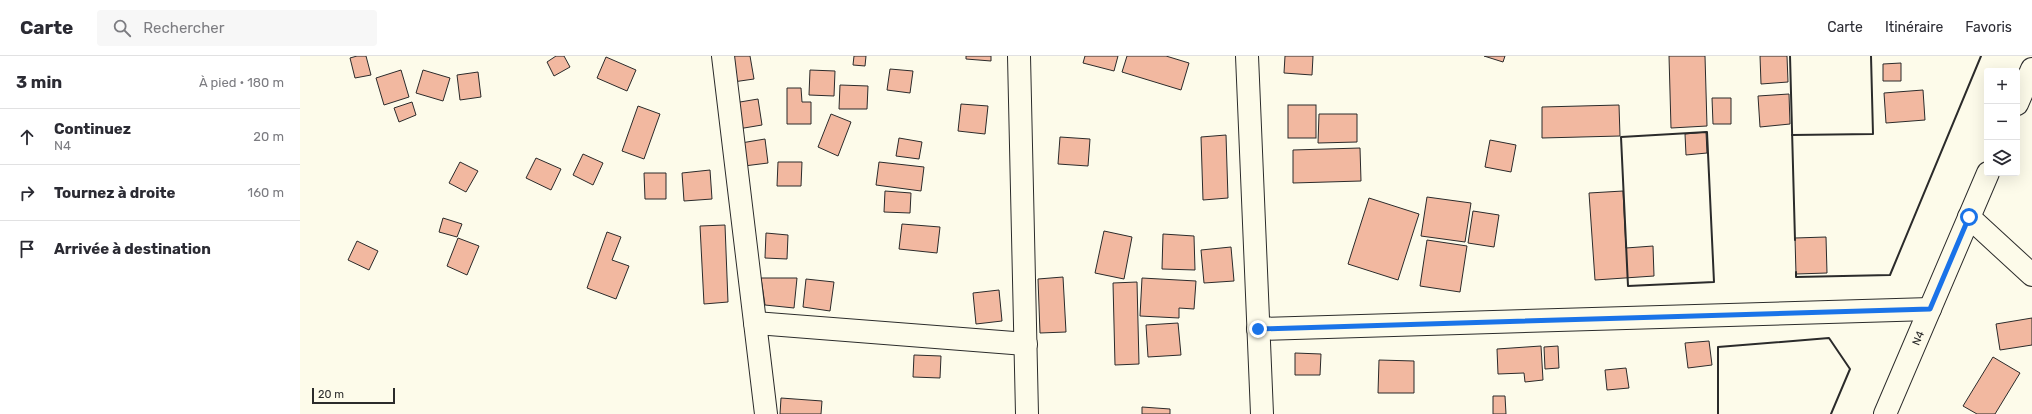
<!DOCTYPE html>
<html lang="fr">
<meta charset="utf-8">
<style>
:root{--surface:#fff;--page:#f7f7f7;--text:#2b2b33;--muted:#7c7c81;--line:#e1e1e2}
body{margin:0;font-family:Rubik,sans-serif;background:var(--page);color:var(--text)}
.controls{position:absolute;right:12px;top:12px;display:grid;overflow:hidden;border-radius:4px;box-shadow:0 4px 16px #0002}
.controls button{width:36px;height:36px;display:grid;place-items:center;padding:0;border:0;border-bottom:1px solid var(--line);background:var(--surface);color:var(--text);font:20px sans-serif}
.scale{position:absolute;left:12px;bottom:10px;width:83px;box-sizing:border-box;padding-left:4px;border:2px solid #2b2b2b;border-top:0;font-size:11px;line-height:14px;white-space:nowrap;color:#2b2b2b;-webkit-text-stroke:3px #fdfbea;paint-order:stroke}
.stop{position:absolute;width:12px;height:12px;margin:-9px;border:3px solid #1a73e8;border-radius:50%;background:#fff}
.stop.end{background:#1a73e8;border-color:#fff;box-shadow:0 1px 4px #0008}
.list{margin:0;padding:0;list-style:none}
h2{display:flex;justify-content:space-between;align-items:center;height:52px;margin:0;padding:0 16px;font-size:17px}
h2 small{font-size:13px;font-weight:400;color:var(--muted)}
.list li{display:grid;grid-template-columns:26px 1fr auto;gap:12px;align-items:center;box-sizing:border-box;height:56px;padding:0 16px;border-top:1px solid var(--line)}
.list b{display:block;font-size:15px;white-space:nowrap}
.list p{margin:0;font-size:13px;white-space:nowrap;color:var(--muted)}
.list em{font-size:13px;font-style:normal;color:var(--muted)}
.icon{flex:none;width:22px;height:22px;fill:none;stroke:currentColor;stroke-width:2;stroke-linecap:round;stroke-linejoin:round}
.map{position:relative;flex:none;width:1732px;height:358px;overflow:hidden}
header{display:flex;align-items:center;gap:24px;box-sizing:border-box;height:56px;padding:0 20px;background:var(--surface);border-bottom:1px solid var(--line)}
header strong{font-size:19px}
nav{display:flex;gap:22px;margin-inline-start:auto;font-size:14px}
.search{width:280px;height:36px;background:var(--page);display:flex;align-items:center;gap:10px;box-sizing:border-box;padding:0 14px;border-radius:4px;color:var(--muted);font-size:15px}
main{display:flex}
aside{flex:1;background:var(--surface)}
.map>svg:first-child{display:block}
</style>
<header>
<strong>Carte</strong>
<div class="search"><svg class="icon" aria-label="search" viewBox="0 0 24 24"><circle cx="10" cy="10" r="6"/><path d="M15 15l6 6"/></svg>Rechercher</div>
<nav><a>Carte</a><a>Itinéraire</a><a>Favoris</a></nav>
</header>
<main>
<aside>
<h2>3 min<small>À pied · 180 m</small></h2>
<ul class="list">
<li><svg class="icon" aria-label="ahead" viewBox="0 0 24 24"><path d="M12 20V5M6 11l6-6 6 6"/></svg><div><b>Continuez</b><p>N4</p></div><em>20 m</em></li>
<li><svg class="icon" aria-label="right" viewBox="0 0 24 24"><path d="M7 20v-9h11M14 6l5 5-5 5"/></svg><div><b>Tournez à droite</b></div><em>160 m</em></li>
<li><svg class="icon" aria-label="arrive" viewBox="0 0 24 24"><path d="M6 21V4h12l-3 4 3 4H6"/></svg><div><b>Arrivée à destination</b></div></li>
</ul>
</aside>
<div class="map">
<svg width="1732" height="358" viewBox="0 0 1732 358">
<rect width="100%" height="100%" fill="#fdfbea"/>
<!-- building -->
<g fill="#f2b8a0" stroke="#2b2b2b">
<path d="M57,0H66L71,19L55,22L50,2Z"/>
<path d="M256,0H264L270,11L254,20L247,6Z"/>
<path d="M429,0H450L454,23L433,26Z"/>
<path d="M554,0H566L565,10L553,9Z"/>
<path d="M666,0H691V5L666,3Z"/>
<path d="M785,0H818L814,15L783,7Z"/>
<path d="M827,0H866L889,7L881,34L822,16Z"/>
<path d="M985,0H1013L1012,19L984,17Z"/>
<path d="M1184,0H1205L1203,6Z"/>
<path d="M1369,0H1405L1407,70L1371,72Z"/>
<path d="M1460,0H1487L1488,26L1461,28Z"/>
<path d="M306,1L336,14L327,35L297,22Z"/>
<path d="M1601,7V25H1583V8Z"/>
<path d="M590,13L613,15L610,37L587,34Z"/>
<path d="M101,14L109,41L84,49L76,22Z"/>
<path d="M123,14L150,22L143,45L116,37Z"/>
<path d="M510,14L535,15L534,40L509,39Z"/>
<path d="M178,16L181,41L160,44L157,19Z"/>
<path d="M540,29L568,30L567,53H539Z"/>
<path d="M487,32H501L502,46H511V68H487Z"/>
<path d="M1623,34L1625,64L1586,67L1584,37Z"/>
<path d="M1489,38L1490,68L1460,71L1458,40Z"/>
<path d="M1412,42H1431V68H1413Z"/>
<path d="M458,43L462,69L438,73L434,47Z"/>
<path d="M112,46L116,59L99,66L94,52Z"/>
<path d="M661,48L688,50L685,78L658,75Z"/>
<rect x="988" y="49" width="28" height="33"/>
<path d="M1319,49L1320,80L1242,82V51Z"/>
<path d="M338,50L360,58L344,103L322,95Z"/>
<path d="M531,58L551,66L538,100L518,91Z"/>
<path d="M1019,58H1057V86L1018,87Z"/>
<path d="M1406,76L1407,97L1386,99L1385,78Z"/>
<path d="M926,79L928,142L903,144L901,81Z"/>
<path d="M760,81L790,83L788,110L758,108Z"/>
<path d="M599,82L622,86L619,103L596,100Z"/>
<path d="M465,83L468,107L444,110L441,87Z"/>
<path d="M1190,84L1216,89L1211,116L1185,111Z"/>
<path d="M1060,92L1061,125L993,127V94Z"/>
<path d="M283,98L303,107L293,129L273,119Z"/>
<path d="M236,102L261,113L251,134L226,122Z"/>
<path d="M160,106L178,115L166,136L149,127Z"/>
<path d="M478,106H502L501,130H477Z"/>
<path d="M579,106L624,111L621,135L576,129Z"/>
<path d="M410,114L412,143L384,145L382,117Z"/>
<path d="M344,117H366V143H345Z"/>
<path d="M585,135L611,137L610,157L584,156Z"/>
<path d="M1323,135L1326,192L1353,190L1354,220L1295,224L1289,137Z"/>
<path d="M1127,141L1171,147L1165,186L1121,180Z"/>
<path d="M1069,142L1119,158L1098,224L1048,208Z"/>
<path d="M1173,155L1199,159L1194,191L1168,187Z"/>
<path d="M143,162L162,168L157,181L139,176Z"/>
<path d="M602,168L640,171L637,197L599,193Z"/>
<path d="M425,169L428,246L404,248L400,170Z"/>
<path d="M804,175L832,181L824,223L795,217Z"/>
<path d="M307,176L321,181L312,204L329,210L316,243L287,232Z"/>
<path d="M466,177L488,179L487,203L465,202Z"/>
<path d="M863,178L894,180L895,214L862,213Z"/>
<path d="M1526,181L1527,217L1496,218L1495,182Z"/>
<path d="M158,182L179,190L167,219L147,210Z"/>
<path d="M1127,184L1167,190L1160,236L1120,230Z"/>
<path d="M57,185L78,195L69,214L48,204Z"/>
<path d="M931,191L934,225L904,227L901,194Z"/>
<path d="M763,221L766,276L740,277L738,223Z"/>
<path d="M461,222H497L494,252L465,249Z"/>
<path d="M842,222L896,225L894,253L879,252V262L840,260Z"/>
<path d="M506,223L534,226L530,255L503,251Z"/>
<path d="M837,226L839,308L815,309L813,227Z"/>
<path d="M699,234L702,265L676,268L673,237Z"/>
<path d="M1732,262V289L1700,294L1696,268Z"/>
<path d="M878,267L881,299L848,301L846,269Z"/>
<path d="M1409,285L1412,309L1388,312L1385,287Z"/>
<path d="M1241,290L1243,324L1225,326L1224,317L1198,318L1197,293Z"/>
<path d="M1258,290L1259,312L1245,313L1244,291Z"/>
<path d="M995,297L1021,298L1020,319H995Z"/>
<path d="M614,299L641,300L640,322L613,321Z"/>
<path d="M1693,301L1720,317L1695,358H1677L1663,350Z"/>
<path d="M1079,304L1114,305V337H1078Z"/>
<path d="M1326,312L1329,332L1307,334L1305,314Z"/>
<path d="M1193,340H1205L1206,358H1193Z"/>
<path d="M481,342L522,345L521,358H480Z"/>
<path d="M842,351L870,353V358H842Z"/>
</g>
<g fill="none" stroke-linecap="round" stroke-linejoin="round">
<!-- minor casing -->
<g stroke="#2b2b2b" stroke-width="24">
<g id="minor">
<path d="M423,0L466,358"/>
<path d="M719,0L727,358"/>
<path d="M947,0L962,358"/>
<path d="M1669,161L1732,219"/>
<path d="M455,267L726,288"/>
<path d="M958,273L1630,253"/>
</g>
</g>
<!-- major casing -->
<g stroke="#2b2b2b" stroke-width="24">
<g id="major">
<path d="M1717,48L1732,13"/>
<path d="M1585,358L1688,117"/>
</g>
</g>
<!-- minor -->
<use href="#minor" stroke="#fdfbea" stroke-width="22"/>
<!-- major -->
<use href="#major" stroke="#fdfbea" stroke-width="22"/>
<!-- wall -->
<g stroke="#2b2b2b" stroke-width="2">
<path d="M1490,0L1495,184"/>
<path d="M1407,76L1414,226L1328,230L1321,81Z"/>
<path d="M1492,79L1573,78L1571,0"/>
<path d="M1496,216V221L1590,219L1681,0"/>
<path d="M1418,358V291L1529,282L1550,313L1531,358"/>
</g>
</g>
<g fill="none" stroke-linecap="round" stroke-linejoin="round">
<!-- route -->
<path stroke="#1a73e8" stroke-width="5" d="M958,273L1630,253L1669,161"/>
</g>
<g text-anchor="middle" stroke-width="3" stroke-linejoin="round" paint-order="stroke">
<!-- street labels -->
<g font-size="11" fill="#2b2b2b" stroke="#fdfbea">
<text transform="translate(1618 282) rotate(-67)" y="4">N4</text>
</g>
</g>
</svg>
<div class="controls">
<button>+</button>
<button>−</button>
<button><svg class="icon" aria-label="layers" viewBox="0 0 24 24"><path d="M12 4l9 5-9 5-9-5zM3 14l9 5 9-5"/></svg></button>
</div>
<div class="scale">20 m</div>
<div class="stop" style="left:1669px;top:161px"></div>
<div class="stop end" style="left:958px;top:273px"></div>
</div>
</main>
